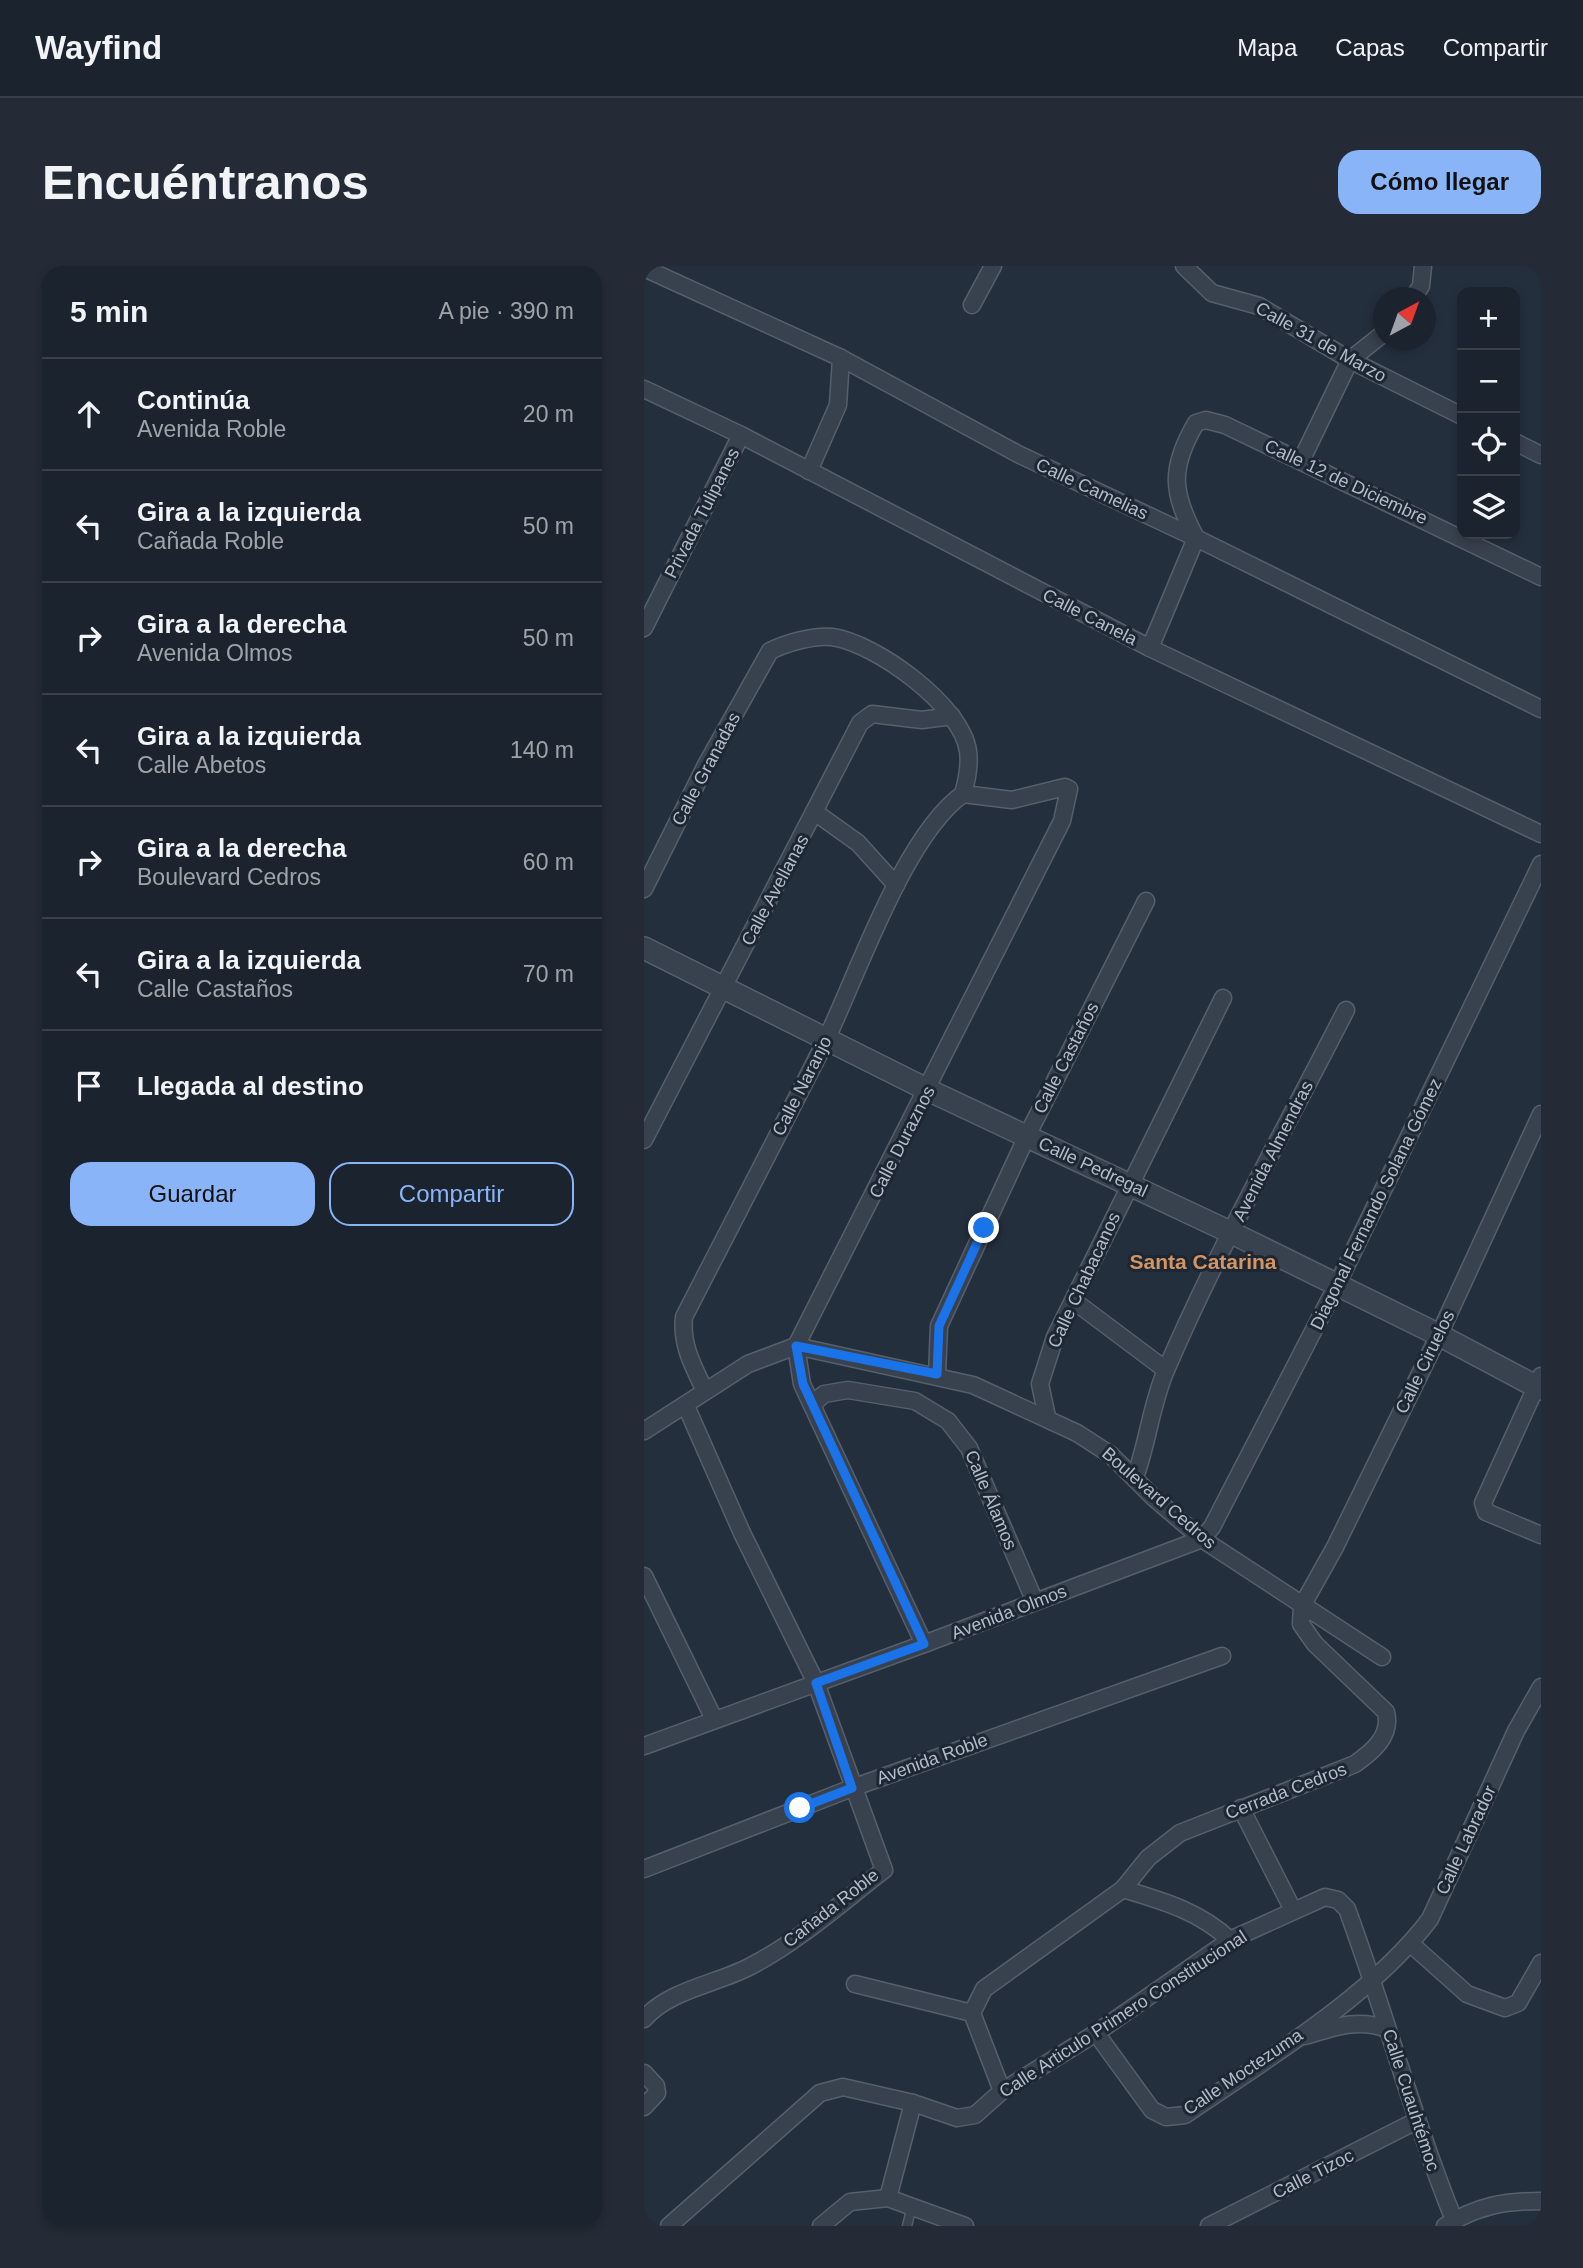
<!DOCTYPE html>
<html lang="es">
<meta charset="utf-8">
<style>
:root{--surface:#1b232e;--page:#242b36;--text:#f1f3f6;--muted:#a0a4aa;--line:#39404a;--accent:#8ab4f8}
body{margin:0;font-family:Helvetica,sans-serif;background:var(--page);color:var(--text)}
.controls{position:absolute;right:21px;top:21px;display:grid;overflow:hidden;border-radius:14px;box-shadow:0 4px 10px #0003}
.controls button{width:63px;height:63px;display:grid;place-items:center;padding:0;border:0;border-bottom:2px solid var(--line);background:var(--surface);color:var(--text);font:35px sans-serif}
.compass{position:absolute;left:729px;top:21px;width:63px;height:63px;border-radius:50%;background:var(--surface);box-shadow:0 4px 10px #0003;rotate:41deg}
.stop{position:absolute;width:21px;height:21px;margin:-16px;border:5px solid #1a73e8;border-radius:50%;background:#fff}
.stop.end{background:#1a73e8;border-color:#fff;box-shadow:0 2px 7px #0008}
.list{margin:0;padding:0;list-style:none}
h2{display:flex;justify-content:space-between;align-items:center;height:91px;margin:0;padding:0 28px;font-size:30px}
h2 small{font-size:23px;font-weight:400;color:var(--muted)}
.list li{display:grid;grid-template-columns:46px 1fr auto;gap:21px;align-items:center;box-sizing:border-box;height:112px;padding:0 28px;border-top:2px solid var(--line)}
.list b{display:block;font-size:26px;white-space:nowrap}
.list p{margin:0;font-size:23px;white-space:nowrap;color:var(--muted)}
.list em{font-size:23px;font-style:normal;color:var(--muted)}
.actions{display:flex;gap:14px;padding:21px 28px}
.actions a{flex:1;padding:16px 0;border:2px solid var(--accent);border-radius:21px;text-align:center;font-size:24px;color:var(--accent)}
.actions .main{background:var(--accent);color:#111}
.icon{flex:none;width:38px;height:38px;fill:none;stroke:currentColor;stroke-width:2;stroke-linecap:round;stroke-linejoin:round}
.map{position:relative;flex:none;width:897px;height:1960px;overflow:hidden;border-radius:21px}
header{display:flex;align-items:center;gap:42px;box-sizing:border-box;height:98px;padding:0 35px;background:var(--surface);border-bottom:2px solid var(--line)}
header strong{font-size:33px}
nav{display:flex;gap:38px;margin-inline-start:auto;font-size:24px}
.intro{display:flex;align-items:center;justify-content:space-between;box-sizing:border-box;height:168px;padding:0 42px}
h1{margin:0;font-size:49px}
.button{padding:18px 32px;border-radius:21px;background:var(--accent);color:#111;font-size:24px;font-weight:700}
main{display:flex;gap:42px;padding:0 42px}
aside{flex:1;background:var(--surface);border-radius:21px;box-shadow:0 4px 10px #0003}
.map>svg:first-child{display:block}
</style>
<header>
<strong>Wayfind</strong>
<nav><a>Mapa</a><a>Capas</a><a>Compartir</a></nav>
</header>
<div class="intro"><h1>Encuéntranos</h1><a class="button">Cómo llegar</a></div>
<main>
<aside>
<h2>5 min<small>A pie · 390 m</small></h2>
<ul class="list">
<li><svg class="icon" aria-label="ahead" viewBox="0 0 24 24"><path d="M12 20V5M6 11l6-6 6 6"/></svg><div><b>Continúa</b><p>Avenida Roble</p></div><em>20 m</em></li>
<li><svg class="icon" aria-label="left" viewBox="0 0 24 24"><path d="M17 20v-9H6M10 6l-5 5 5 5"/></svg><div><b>Gira a la izquierda</b><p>Cañada Roble</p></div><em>50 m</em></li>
<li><svg class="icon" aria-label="right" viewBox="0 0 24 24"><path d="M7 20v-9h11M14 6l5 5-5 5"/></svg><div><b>Gira a la derecha</b><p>Avenida Olmos</p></div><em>50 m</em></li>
<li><svg class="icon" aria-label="left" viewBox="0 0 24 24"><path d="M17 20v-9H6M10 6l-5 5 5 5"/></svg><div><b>Gira a la izquierda</b><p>Calle Abetos</p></div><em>140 m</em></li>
<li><svg class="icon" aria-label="right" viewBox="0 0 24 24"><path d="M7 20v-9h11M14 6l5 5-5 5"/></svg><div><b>Gira a la derecha</b><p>Boulevard Cedros</p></div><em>60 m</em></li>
<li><svg class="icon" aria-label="left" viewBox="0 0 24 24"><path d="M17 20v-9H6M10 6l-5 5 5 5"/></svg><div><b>Gira a la izquierda</b><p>Calle Castaños</p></div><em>70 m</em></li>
<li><svg class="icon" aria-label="arrive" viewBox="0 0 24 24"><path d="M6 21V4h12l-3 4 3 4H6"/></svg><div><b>Llegada al destino</b></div></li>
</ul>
<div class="actions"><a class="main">Guardar</a><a>Compartir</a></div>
</aside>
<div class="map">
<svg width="897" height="1960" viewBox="0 0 897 1960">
<rect width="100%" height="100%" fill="#242f3e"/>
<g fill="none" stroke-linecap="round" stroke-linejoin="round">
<!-- service casing -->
<g stroke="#565f6c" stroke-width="11">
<path id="service" d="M263,1960L268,1940"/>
</g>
<!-- minor casing -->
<g stroke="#565f6c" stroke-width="19">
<g id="minor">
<path d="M540,0L568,27L615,40L706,94L818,150"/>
<path d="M0,2L197,92L374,188L552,272L897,443"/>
<path d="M769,32L777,20L779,0"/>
<path d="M328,39L349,0"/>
<path d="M0,123L97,169L506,382L897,568"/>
<path d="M871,176L897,189"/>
<path d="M657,195L706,94L740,67"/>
<path d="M165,205L194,139L197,92"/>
<path d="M552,272C528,227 525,203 552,157L562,154L581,159L897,311"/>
<path d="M0,362L97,169"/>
<path d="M506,382L552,272"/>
<path d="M172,547L214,577L252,619"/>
<path d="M0,623L62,499L126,385C142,377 170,369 188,371C232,377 318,440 324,485C326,499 323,514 319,528"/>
<path d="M0,874L216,457L228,448L278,454L308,450"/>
<path d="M430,1035L522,1104"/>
<path d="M152,1080L329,1119L433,1167L467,1189L510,1232L558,1273L738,1391"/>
<path d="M152,1080L158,1118L280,1378"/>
<path d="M293,1108L295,1060L383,870L502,635"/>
<path d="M897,1110L839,1237L842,1246L897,1269"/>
<path d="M61,1125C49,1100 37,1079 40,1051C87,959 135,868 181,776C214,708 260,570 319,528"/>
<path d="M169,1138L180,1128L204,1124L271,1135L304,1155L325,1182L391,1336"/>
<path d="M403,1151L396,1118L411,1071L579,732"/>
<path d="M0,1165L104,1098L152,1080L418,555L425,523L421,521L368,534L319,528"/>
<path d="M491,1211C504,1176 507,1139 522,1104C575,981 641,863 702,744"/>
<path d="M0,1310L70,1453"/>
<path d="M0,1480L280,1378L558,1273L568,1261L693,1019L897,598"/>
<path d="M597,1542L649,1644"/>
<path d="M0,1603L208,1522L578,1390"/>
<path d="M479,1623L504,1592L536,1567L711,1498C728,1486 748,1470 742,1446L671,1378L657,1358L658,1340L691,1281L795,1069L897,848"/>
<path d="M767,1678L823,1728L861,1742L874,1737L897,1697"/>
<path d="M211,1718L328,1747"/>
<path d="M328,1747L340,1723L479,1623C519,1635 555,1645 586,1674"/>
<path d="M328,1747L358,1825"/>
<path d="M0,1753C25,1724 72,1718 105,1701C154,1676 197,1637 240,1604L172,1417L98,1267L42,1140"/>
<path d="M452,1767L508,1844L522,1851L541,1849C621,1794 727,1731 786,1653L872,1465L897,1421"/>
<path d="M661,1770C691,1761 714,1752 743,1763"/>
<path d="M0,1807L12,1820L13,1827L0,1841"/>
<path d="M244,1932L269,1837"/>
<path d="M25,1960L176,1827L199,1821L269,1837L313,1852L331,1849L358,1825L452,1767L586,1674L681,1631L694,1634L703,1643C741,1746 769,1852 810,1954"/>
<path d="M177,1960L206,1936L244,1932L321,1960"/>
<path d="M565,1960L772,1855"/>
<path d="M801,1960C833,1940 860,1935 897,1935"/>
</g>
</g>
<!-- tertiary casing -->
<g stroke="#565f6c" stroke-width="24">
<path id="tertiary" d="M0,682L284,824L588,967L795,1069L897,1123"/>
</g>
<!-- service -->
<use href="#service" stroke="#38414e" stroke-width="8"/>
<!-- minor -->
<use href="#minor" stroke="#38414e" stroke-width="16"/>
<!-- tertiary -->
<use href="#tertiary" stroke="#38414e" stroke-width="21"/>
</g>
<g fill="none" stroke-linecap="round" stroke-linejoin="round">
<!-- route -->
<path stroke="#1a73e8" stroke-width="9" d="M156,1542L208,1522L172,1417L280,1378L159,1118L152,1080L293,1108L295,1060L340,962"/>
</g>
<g text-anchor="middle" stroke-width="6" stroke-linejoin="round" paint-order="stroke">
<!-- street labels -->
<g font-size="18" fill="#b4bcc9" stroke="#1d2633">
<text transform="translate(677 76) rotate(29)" y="6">Calle 31 de Marzo</text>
<text transform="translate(702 216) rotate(25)" y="6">Calle 12 de Diciembre</text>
<text transform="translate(448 223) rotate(25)" y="6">Calle Camelias</text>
<text transform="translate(58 247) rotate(-63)" y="6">Privada Tulipanes</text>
<text transform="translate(446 351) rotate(27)" y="6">Calle Canela</text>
<text transform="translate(62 503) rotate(-62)" y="6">Calle Granadas</text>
<text transform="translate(131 624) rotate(-62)" y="6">Calle Avellanas</text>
<text transform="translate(422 792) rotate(-63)" y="6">Calle Castaños</text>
<text transform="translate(158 820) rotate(-63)" y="6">Calle Naranjo</text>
<text transform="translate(258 876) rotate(-63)" y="6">Calle Duraznos</text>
<text transform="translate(629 885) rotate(-63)" y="6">Avenida Almendras</text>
<text transform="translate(449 901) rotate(25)" y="6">Calle Pedregal</text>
<text transform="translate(732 938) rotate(-64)" y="6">Diagonal Fernando Solana Gómez</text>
<text transform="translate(440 1014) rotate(-65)" y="6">Calle Chabacanos</text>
<text transform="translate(781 1096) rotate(-64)" y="6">Calle Ciruelos</text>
<text transform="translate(515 1232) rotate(41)" y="6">Boulevard Cedros</text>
<text transform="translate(347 1234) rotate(67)" y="6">Calle Álamos</text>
<text transform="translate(365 1346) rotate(-21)" y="6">Avenida Olmos</text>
<text transform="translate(288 1493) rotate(-20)" y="6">Avenida Roble</text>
<text transform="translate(642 1525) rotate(-21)" y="6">Cerrada Cedros</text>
<text transform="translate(822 1574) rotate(-65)" y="6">Calle Labrador</text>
<text transform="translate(187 1642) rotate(-38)" y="6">Cañada Roble</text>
<text transform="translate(479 1748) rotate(-33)" y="6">Calle Articulo Primero Constitucional</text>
<text transform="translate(599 1806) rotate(-34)" y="6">Calle Moctezuma</text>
<text transform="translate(767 1834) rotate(72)" y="6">Calle Cuauhtémoc</text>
<text transform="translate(669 1908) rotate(-27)" y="6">Calle Tizoc</text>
</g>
<!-- quarter labels -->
<g font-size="21" font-weight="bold" fill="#d59563" stroke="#1d2633">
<text x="559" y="1003">Santa Catarina</text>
</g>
</g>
</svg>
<div class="controls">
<button>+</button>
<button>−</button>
<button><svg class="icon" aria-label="locate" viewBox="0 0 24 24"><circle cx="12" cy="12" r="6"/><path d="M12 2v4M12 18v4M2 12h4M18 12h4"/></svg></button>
<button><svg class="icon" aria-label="layers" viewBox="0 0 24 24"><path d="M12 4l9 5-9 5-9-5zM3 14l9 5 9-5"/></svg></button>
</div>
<svg class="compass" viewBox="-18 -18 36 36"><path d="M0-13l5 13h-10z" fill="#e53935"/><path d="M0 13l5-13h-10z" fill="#a0a4aa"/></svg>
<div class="stop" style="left:156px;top:1542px"></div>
<div class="stop end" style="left:340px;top:962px"></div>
</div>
</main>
